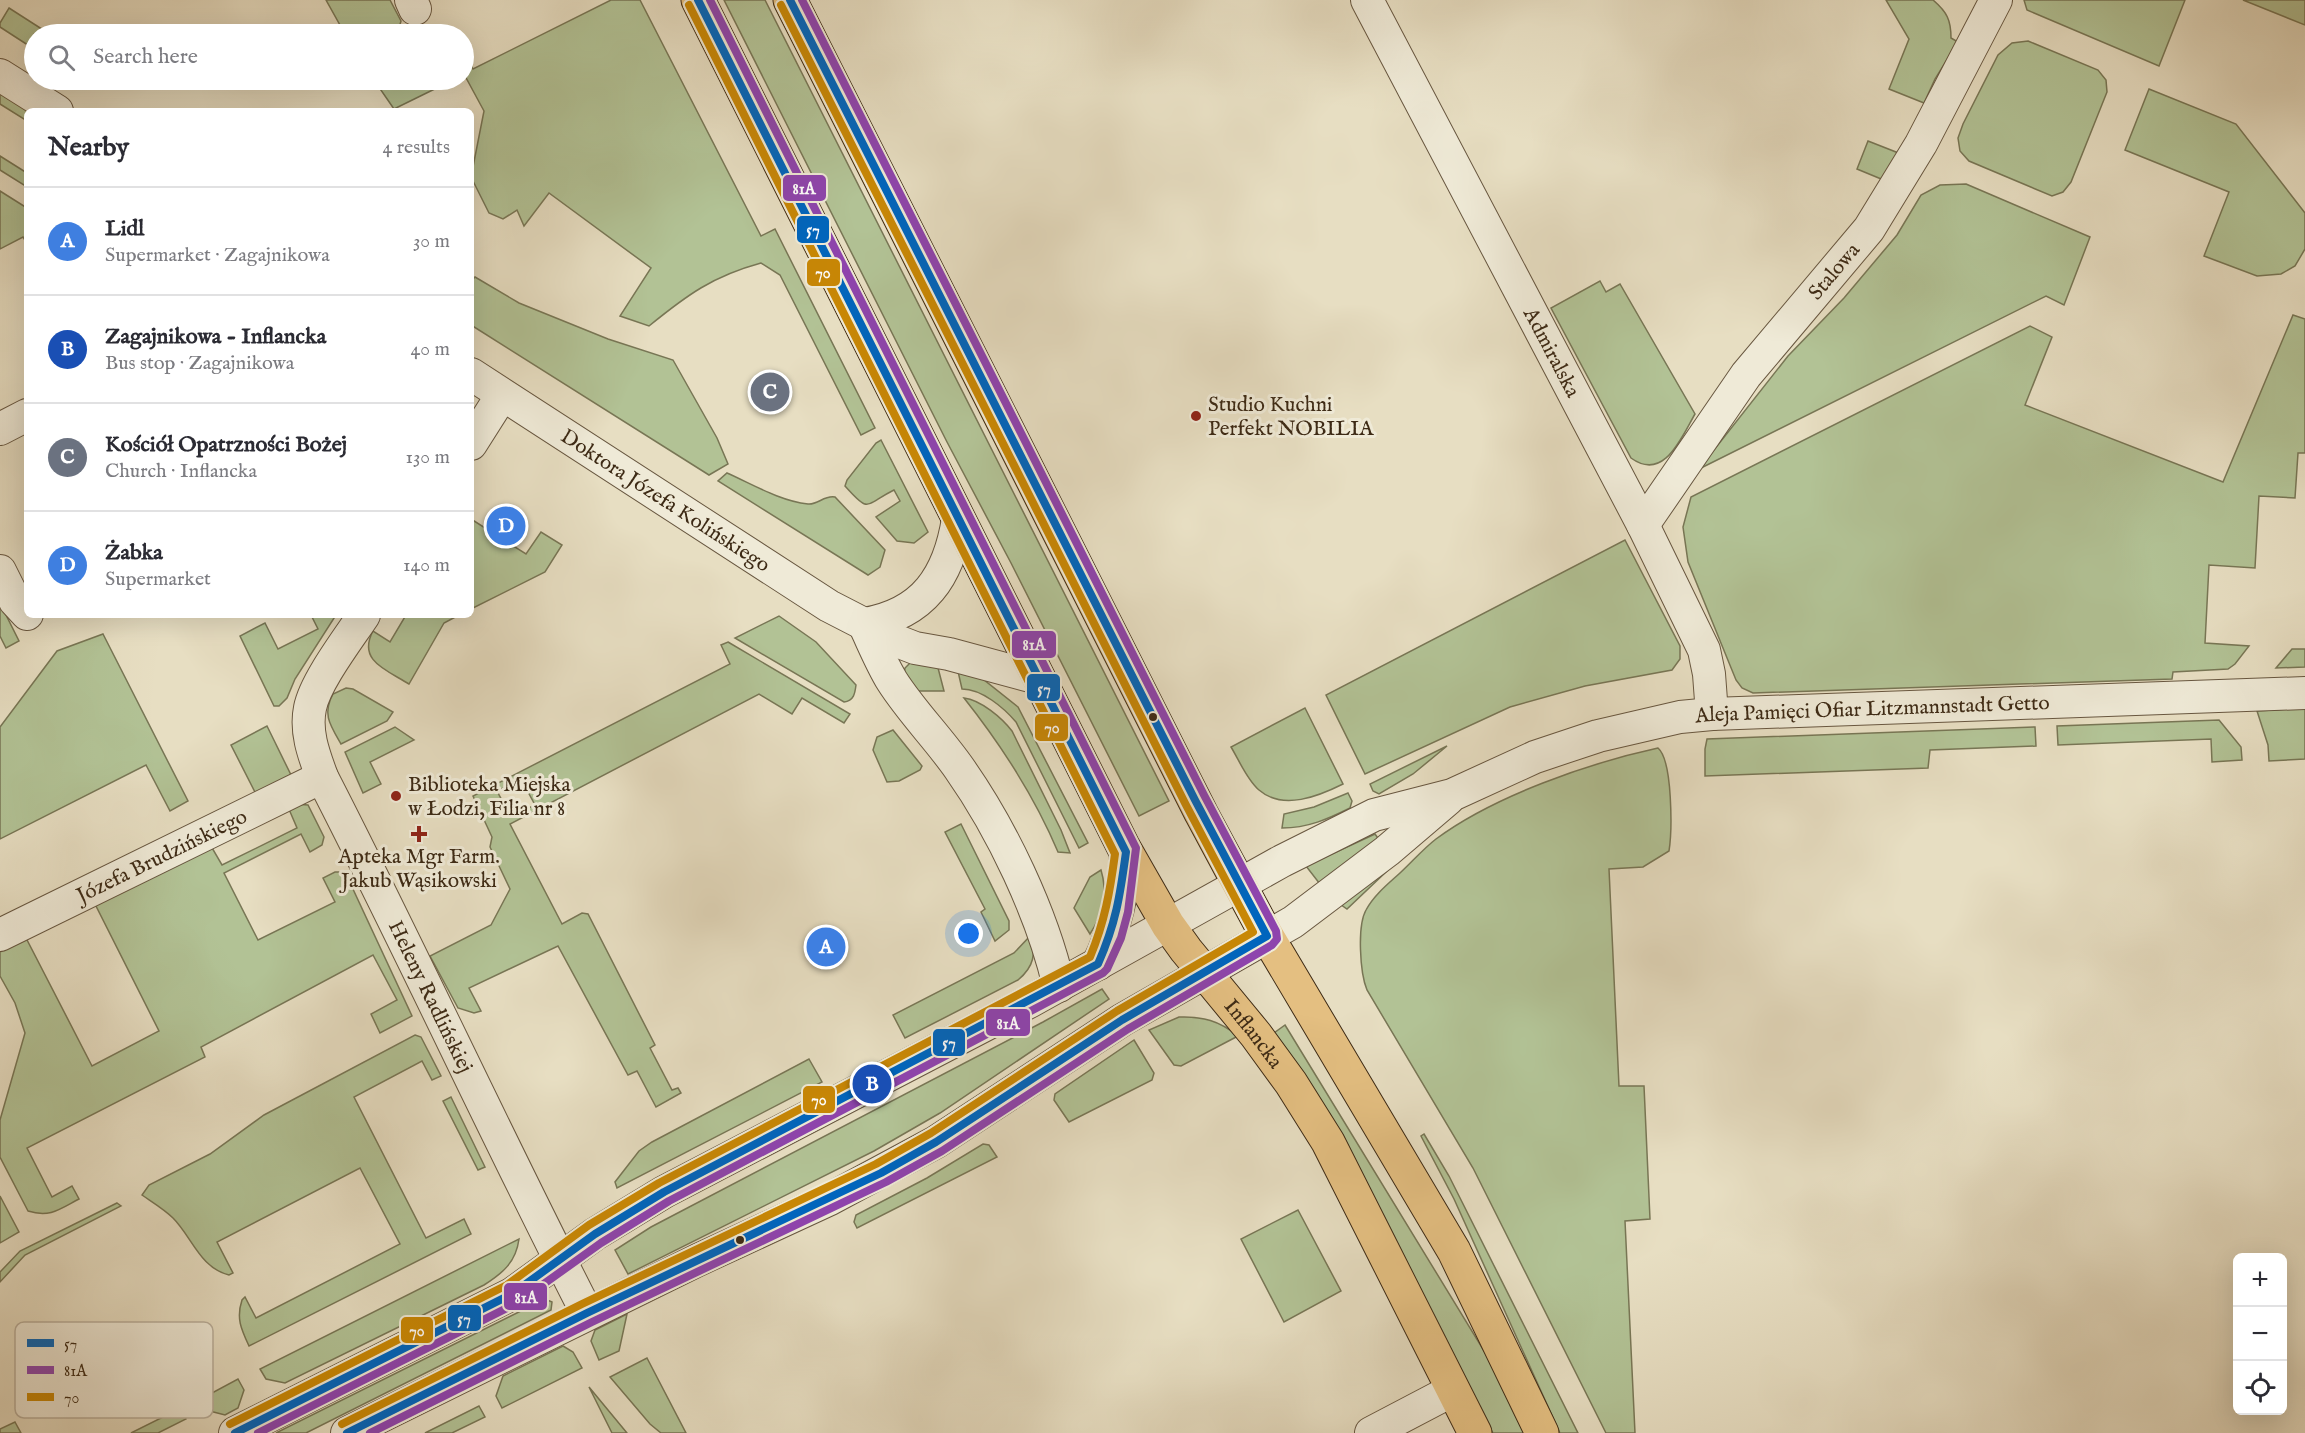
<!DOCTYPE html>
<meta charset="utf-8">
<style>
:root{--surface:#fff;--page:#f2f2f3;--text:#2b2b33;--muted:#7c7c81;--line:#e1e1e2;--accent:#7c3aed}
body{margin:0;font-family:"IM FELL English",serif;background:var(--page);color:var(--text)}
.controls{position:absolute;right:18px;bottom:18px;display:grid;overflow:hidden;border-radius:9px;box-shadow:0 6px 24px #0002}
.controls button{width:54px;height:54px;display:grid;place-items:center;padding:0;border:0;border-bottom:2px solid var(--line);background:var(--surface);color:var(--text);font:30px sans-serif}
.you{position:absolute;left:969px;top:934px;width:21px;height:21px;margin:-15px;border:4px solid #fff;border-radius:50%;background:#1a73e8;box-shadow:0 0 0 9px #1a73e833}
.badge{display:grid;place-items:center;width:39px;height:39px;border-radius:50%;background:var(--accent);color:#fff;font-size:20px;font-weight:700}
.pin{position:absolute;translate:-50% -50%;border:3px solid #fff;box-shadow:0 2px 6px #0006}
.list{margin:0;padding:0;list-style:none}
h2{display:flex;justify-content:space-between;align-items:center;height:78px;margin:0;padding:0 24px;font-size:26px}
h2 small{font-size:20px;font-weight:400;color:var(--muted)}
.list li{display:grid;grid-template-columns:39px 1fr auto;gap:18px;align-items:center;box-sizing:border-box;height:108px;padding:0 24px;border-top:2px solid var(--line)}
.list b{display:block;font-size:22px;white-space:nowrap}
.list p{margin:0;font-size:20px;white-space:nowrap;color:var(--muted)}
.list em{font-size:20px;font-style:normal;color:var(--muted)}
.icon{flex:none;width:33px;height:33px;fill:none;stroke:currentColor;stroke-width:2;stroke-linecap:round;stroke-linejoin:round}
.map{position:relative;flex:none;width:2305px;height:1433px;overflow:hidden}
.search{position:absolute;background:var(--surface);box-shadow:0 6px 24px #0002;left:24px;top:24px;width:450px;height:66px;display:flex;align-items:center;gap:15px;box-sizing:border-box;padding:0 21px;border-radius:33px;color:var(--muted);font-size:22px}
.panel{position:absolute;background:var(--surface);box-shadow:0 6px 24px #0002;left:24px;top:108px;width:450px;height:510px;border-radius:9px}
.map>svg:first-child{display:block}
</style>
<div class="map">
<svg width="2305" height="1433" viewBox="0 0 2305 1433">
<rect width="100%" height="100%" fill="#e7dec2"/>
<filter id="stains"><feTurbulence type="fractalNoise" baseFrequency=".00333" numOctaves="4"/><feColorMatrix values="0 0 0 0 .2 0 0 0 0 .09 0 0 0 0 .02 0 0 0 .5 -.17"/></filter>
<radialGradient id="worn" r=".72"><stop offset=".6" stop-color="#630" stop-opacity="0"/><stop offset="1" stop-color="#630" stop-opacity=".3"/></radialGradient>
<!-- green -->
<g fill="#b2c295" stroke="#787655" stroke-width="1.5" fill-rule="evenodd">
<path d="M326,0H390L401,21L398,31L390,34H345Z"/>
<path d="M611,0H640L761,236L775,229L875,428L861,435L780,275L761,263C713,276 687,295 649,326L620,316L651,268L549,193L524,226L517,210L503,219L489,213L471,177L484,111L464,74V51L473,69Z"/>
<path d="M724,0H765L1169,801L1139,816L1011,563L947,442Z"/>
<path d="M1886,0H1933C1947,12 1951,20 1951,38L1958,42L1935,79L1924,103L1889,89L1909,39Z"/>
<path d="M2024,0H2185L2159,66L2027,10Z"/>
<path d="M2243,0H2305V25Z"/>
<path d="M9,8L48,33L34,34V49L0,27V23Z"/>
<path d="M2028,41L2098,70L2106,80L2107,92L2071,182L2063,192L2052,196L1969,161L1960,151L1958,138L1963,124L1998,55L2012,43Z"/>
<path d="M374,80H453L394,109Z"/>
<path d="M0,89L36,111H27V121L0,104Z"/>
<path d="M2149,89L2236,124L2305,213V249L2295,266L2281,274L2257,276L2204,256L2229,192L2125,150Z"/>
<path d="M1868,141L1901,154L1886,181L1857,169Z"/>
<path d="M0,156L27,173V187L0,170Z"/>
<path d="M1966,184L2090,237L2064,305L2046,296L1699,469L1788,356L1844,298L1897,235L1921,195L1940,185Z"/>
<path d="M0,191L27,208V244L23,237L0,249Z"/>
<path d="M475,277L519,303L608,339L673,360L717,438L728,464L709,475L471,325V281Z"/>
<path d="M1600,281L1606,292L1620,284L1695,414C1681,438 1664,482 1631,458L1551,308Z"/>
<path d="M2293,315L2305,319V453H2298L2295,498L2259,496L2255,568L2209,565L2205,643L2249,646L2235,664L2228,669L2173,672L2172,679L1753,693L1742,688L1736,680L1688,562L1683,527L1691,497L2030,326L2052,337L2025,405L2223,482Z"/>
<path d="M881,440L928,532L914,543L897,541L876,517L900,501L894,490C864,505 870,514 845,486L847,480L876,443Z"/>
<path d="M727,473C752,484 780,501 808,504C818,505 824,495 835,497L885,550L880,567L868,575L718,481Z"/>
<path d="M471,519L526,554L541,532L562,545L545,572L471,609Z"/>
<path d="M1625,540L1680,646V659L1672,670L1585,686L1510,707L1365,774L1326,695Z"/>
<path d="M0,603L19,641L6,648L0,636Z"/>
<path d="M311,615H336L295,679L287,698L279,706H274L240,636L265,623L278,649L318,629Z"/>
<path d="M406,615H459L444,623L409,684C387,670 357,661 373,631L390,642Z"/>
<path d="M779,616L816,642L856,685C855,693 854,701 844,702L735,638Z"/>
<path d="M103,634L188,801L170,811L146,765L0,839V727L57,651Z"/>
<path d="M728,642L850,714L844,723L802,698L792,714L759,694L510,824L562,924L582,913L588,914L655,1045L650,1048L672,1090L678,1088L681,1093L656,1107L637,1071L628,1075L558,946L469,988L481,1011L474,1013L458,1008L430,956L491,925L510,889L490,847L492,837L473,796L730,664L721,645ZM521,779L535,805L511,817L497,791Z"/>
<path d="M2292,649H2305V667L2276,668Z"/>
<path d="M911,662L937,664L944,691H915L904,673L905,668Z"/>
<path d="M957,667L979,676L1018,707L1088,843L1079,848L1016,722C1004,708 982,689 962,689Z"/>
<path d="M346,688L353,689L393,712L387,721L341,744C330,725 322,714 333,694Z"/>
<path d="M964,698C981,700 1002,718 1012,731L1061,830L1070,853L1058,852C1034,795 1002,746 964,698Z"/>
<path d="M1305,708L1343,784C1319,796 1283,811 1259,790C1247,780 1239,760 1231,747Z"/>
<path d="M2305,708V759L2269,761L2268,745L2257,711Z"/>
<path d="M2219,720L2241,747L2242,760L2212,762L2211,739L2058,745L2057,726Z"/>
<path d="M267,726L292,777L257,796L231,745Z"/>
<path d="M395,727L414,740L370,762L381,784L363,793L345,752Z"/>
<path d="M2035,727L2036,746L1930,750L1928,768L1705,776V749L1707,739Z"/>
<path d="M893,730L922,766L920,770L899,781L887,782L873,750L877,737Z"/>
<path d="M1447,746L1413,774L1379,794L1373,791L1370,784Z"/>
<path d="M1658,748C1673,761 1672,832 1669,851L1643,867L1609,869L1619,1086H1644L1650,1219L1625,1221L1635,1433H1606L1473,1168L1367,990C1360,973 1357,926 1366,910C1374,895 1388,884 1400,873C1412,862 1423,849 1436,839C1494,796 1589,763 1658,748Z"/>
<path d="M1348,793L1352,801L1350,808C1328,819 1308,828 1282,828L1284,814L1314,807Z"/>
<path d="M295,804L308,805L324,837L322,845L310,852L301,834L224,873L258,940L335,902L323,878L335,872H345L412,1016L380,1033L371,1014L397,1000L373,955L201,1047L205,1057L27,1148L52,1197L72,1186L79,1199C60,1209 50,1218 28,1211L0,1157V1120L25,1033L15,1003L0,976V952L26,938L92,1066L159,1031L95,904L211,846L222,865L297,828L288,807Z"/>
<path d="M961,824L1009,921V930L995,941L981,912L985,909L945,832Z"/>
<path d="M1375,834L1380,841L1323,888L1306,866Z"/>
<path d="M1426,834L1347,909L1337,902Z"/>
<path d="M1101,870C1108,893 1103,914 1090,934L1074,908L1090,877Z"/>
<path d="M1032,934C1035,954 1035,966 1018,980L905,1038L893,1015L1014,953Z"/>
<path d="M1102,989L1109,999L940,1113L874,1151L628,1274L615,1250L651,1227L1043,1022Z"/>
<path d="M1179,1017C1202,1016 1220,1021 1238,1036L1181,1066L1174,1065L1149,1030Z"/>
<path d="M1285,1025L1489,1359L1525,1433H1493L1449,1348L1274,1033Z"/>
<path d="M415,1035L421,1037L441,1076L432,1080L422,1061L354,1097L426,1238L464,1219L471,1234L249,1346C241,1329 236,1318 242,1300L245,1297L256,1318L400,1244L360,1168L217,1242L233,1273L229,1275C200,1268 192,1237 173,1218C164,1209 152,1202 142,1195L149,1185L210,1154L264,1115Z"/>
<path d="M1134,1040L1154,1073L1152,1080L1069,1122L1054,1100L1055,1094Z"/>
<path d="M809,1059L822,1082L617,1188L615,1182L639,1151L652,1142Z"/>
<path d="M451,1097L485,1167L478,1170L443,1101Z"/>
<path d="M1424,1134L1449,1176L1578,1433H1560L1454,1199L1421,1136Z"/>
<path d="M983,1144L989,1145L997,1157L857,1228L854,1222L856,1215L927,1178Z"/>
<path d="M0,1196L19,1232L0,1243Z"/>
<path d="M117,1203L121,1206L25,1255L0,1282V1272L20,1251Z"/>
<path d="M1298,1210L1341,1291L1284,1322L1241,1239Z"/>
<path d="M519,1239C516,1262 503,1273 484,1285L285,1383L266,1379L260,1369Z"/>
<path d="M545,1299L552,1302L551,1310L306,1433H276Z"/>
<path d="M627,1314L619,1351L599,1360L591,1341L595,1330Z"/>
<path d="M563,1346L573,1352L582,1368L502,1408L496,1396L503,1376Z"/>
<path d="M647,1358L686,1433H661L650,1424L610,1377Z"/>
<path d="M238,1379L244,1390L238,1408L225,1415L202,1409L197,1401Z"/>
<path d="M589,1387L627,1433H612Z"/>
<path d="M479,1406L485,1417L452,1433H425Z"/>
<path d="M181,1408L186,1419L158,1433H131Z"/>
<path d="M15,1422L21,1433H0V1429Z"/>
</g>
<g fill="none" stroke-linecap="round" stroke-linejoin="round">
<!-- minor casing -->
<g stroke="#685740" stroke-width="34">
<g id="minor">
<path d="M411,0L415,9"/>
<path id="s1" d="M1367,0L1643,525L1704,650L1709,674L1712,714"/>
<path d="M0,75L57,111"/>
<path id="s2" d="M471,374L829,606L897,641L915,648L949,654L1038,678"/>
<path d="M0,429L27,415"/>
<path d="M471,444L502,395"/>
<path id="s3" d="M1643,525L1746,375L1869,229L1921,144L1996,0"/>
<path d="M0,571L15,601L27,614"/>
<path id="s4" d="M364,615C348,639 315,682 310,708C305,732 314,755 322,777C413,954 496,1136 587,1313"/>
<path d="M864,624C873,643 881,663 892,681C911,711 938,738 959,768C1002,829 1042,913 1059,986"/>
<path d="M864,624C924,614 949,576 958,519"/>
<path id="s5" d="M0,935L322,777"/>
<path d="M1098,964C1115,929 1124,891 1126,852"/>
<path id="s6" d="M235,1433L512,1294L595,1234L664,1192L1031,1001L1282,861L1374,815L1452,795L1535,757L1598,736L1680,717L1712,714L2305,693"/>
<path d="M347,1433L698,1260L830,1199L936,1142L1122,1020L1293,922L1387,851L1448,799"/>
<path d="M1371,1433L1453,1390"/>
</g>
</g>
<!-- major casing -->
<g stroke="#3d2a15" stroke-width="35">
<g id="major">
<path id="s7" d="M698,0L1124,848L1168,925L1186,950L1256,1035L1291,1083L1328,1142L1475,1433"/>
<path d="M790,0L1201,813L1267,936L1454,1251L1542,1433"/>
</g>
</g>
<!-- minor -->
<use href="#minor" stroke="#efead7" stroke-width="32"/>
<!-- major -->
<use href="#major" stroke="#e4bf81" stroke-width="33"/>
<!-- bus-1 casing -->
<g stroke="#efead7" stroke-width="12">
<g id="bus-1">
<path d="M235,1433L512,1294L595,1234L664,1192L1098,964C1116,923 1120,896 1126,852L698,0"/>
<path d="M347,1433L587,1313L881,1173L936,1142L1122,1020L1267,936L1195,800L790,0"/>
</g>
</g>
<!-- bus-2 casing -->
<g stroke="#efead7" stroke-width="12">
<g id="bus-2">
<path d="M258,1433L517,1303L601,1243L669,1201L1103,973L1107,969L1121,938L1128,912L1136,848L710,0"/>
<path d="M370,1433L592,1322L886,1182L942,1151L1128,1029L1272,945L1277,939L1276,931L1204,795L802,0"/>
</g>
</g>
<!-- bus-3 casing -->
<g stroke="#efead7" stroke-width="12">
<g id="bus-3">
<path d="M230,1424L507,1285L589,1225L659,1183L1090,957C1105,921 1110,891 1115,854L689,5"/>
<path d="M342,1424L582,1304L876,1164L931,1133L1117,1011L1253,932L1186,805L781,5"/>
</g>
</g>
<!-- bus-1 -->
<use href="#bus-1" stroke="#0065bd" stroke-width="8"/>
<!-- bus-2 -->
<use href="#bus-2" stroke="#8e44ad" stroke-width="8"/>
<!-- bus-3 -->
<use href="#bus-3" stroke="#c88705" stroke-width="8"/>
</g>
<!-- markers -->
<g fill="#8f2418" stroke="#efead7" stroke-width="2">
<circle cx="1196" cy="416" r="6"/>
<circle cx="396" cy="796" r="6"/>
<path d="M416 825h6v6h6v6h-6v6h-6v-6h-6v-6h6z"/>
</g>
<g fill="#3d2a15" stroke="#efead7" stroke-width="2">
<circle cx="1153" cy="717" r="5"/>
<circle cx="740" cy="1240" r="5"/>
</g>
<g text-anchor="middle" stroke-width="6" stroke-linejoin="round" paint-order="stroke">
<!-- street labels -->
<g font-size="21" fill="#3d2a15" stroke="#efead7">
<text dy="7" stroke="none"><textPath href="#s3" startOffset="318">Stalowa</textPath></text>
<text dy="7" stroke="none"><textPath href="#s1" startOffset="398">Admiralska</textPath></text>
<text dy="7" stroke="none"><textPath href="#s2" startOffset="232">Doktora Józefa Kolińskiego</textPath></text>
<text dy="7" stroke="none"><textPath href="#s6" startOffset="1812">Aleja Pamięci Ofiar Litzmannstadt Getto</textPath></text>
<text dy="7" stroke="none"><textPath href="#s5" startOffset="180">Józefa Brudzińskiego</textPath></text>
<text dy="7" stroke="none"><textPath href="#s4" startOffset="424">Heleny Radlińskiej</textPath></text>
<text dy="7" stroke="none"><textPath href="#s7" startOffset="1176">Inflancka</textPath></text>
</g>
<!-- poi labels -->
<g font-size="21" fill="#3d2a15" stroke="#efead7" text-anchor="start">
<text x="1208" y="411">Studio Kuchni<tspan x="1208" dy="24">Perfekt NOBILIA</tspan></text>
<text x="408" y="791">Biblioteka Miejska<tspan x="408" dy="24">w Łodzi, Filia nr 8</tspan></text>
<text x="419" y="863" text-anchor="middle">Apteka Mgr Farm.<tspan x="419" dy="24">Jakub Wąsikowski</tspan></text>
</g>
</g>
<!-- legend -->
<rect x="15" y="1322" width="198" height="96" rx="9" fill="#efead7" stroke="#bab09d" stroke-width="1.5"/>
<rect x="27" y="1339" width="27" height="8" fill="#0065bd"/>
<rect x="27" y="1366" width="27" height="8" fill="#8e44ad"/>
<rect x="27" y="1393" width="27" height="8" fill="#c88705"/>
<g font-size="16" fill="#3d2a15">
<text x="64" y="1349">57</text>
<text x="64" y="1376">81A</text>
<text x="64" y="1403">70</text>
</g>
<g stroke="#efead7" stroke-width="2">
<rect x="782" y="174" width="45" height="28" rx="6" fill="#8e44ad"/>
<rect x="796" y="215" width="34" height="29" rx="6" fill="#0065bd"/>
<rect x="806" y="258" width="35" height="29" rx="6" fill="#c88705"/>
<rect x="1011" y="630" width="46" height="29" rx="6" fill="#8e44ad"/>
<rect x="1026" y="673" width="35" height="29" rx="6" fill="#0065bd"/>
<rect x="1034" y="713" width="35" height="29" rx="6" fill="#c88705"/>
<rect x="985" y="1008" width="46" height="29" rx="6" fill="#8e44ad"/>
<rect x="932" y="1028" width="34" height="29" rx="6" fill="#0065bd"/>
<rect x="802" y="1085" width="34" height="29" rx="6" fill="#c88705"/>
<rect x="503" y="1282" width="45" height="29" rx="6" fill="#8e44ad"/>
<rect x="447" y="1304" width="35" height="28" rx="6" fill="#0065bd"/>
<rect x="400" y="1316" width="34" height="28" rx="6" fill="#c88705"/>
</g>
<g font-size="16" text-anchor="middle" font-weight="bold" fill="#fff">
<text x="804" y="194">81A</text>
<text x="813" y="235">57</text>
<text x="823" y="278">70</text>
<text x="1034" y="650">81A</text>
<text x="1044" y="694">57</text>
<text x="1052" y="733">70</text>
<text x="1008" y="1029">81A</text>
<text x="949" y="1048">57</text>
<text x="819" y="1105">70</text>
<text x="526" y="1303">81A</text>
<text x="464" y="1324">57</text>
<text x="417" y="1336">70</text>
</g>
<rect width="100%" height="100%" filter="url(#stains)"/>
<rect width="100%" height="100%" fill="url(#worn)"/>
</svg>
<div class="controls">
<button>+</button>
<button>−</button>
<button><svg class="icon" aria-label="locate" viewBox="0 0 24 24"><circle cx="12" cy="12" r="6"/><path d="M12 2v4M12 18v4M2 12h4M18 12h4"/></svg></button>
</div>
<div class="you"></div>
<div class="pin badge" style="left:826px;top:947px;background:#3f7fe0">A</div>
<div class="pin badge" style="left:872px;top:1084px;background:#1a4fb4">B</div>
<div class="pin badge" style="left:770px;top:392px;background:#6b7280">C</div>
<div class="pin badge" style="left:506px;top:526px;background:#3f7fe0">D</div>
<div class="search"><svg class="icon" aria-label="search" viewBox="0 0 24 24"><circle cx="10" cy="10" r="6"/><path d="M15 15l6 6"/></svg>Search here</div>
<section class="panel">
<h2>Nearby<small>4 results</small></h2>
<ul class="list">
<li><span class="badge" style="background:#3f7fe0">A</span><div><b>Lidl</b><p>Supermarket · Zagajnikowa</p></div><em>30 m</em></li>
<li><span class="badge" style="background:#1a4fb4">B</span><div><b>Zagajnikowa - Inflancka</b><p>Bus stop · Zagajnikowa</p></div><em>40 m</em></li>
<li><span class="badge" style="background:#6b7280">C</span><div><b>Kościół Opatrzności Bożej</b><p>Church · Inflancka</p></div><em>130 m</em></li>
<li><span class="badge" style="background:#3f7fe0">D</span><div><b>Żabka</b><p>Supermarket</p></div><em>140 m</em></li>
</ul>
</section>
</div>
